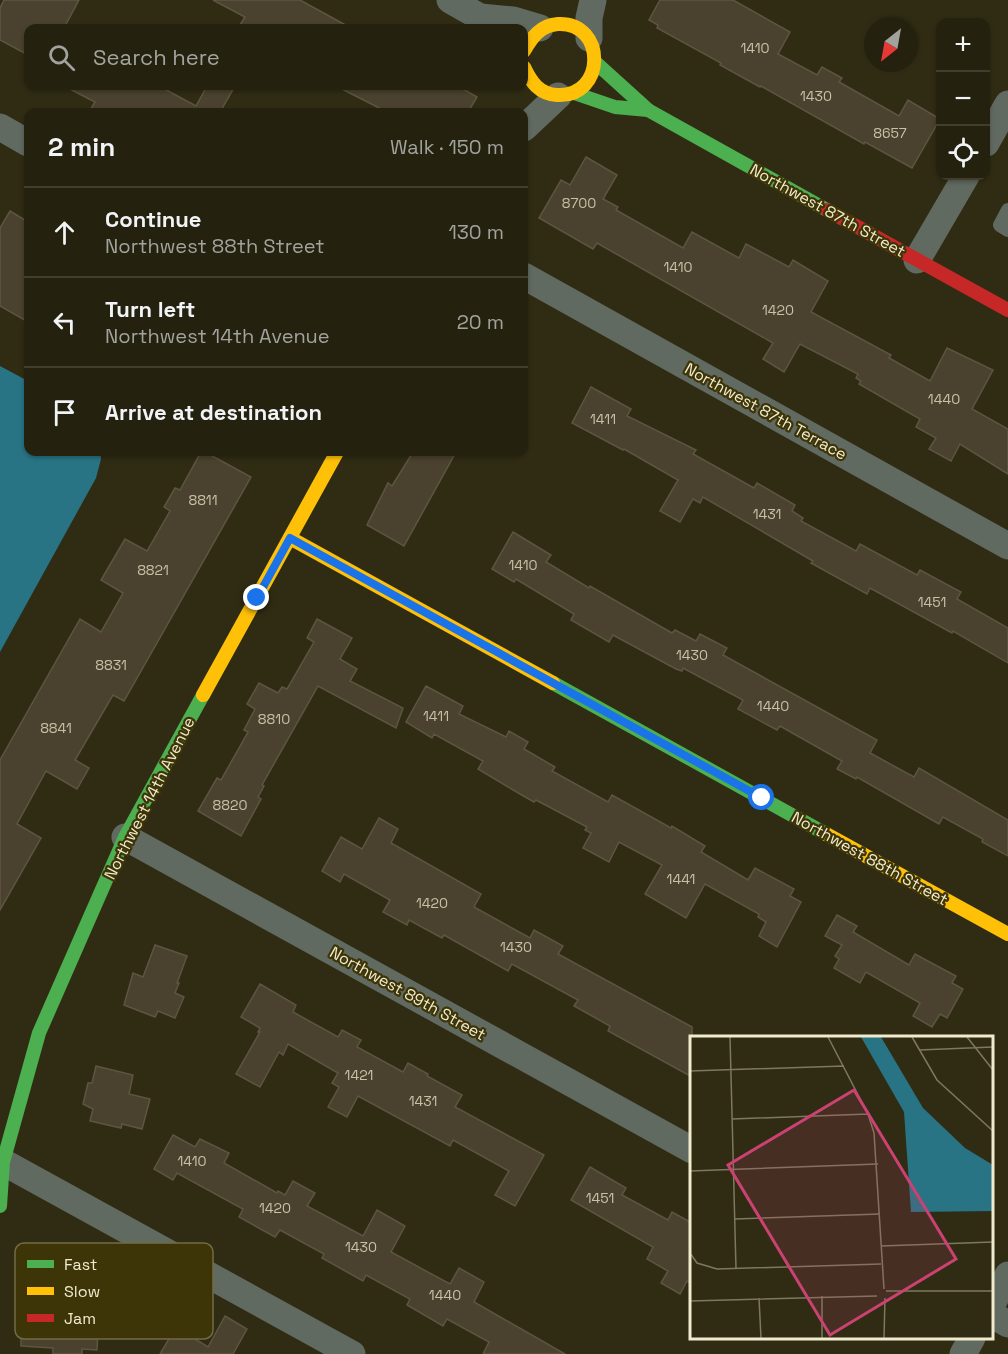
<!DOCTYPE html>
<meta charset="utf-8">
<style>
:root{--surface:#24210f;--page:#302e1d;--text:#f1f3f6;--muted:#a3a39e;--line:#413e2f}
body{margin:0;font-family:"Space Grotesk",sans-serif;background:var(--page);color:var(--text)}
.controls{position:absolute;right:18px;top:18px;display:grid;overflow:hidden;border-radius:12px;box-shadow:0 2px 4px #0004}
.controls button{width:54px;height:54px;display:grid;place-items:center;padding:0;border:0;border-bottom:2px solid var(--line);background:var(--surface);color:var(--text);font:30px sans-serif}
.compass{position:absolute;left:864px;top:18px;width:54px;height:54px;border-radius:50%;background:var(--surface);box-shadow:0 2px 4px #0004;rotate:211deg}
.stop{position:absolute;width:18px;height:18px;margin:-14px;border:4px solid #1a73e8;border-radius:50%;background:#fff}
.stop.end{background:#1a73e8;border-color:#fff;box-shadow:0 2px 6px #0008}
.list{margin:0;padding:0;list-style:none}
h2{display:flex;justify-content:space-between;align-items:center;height:78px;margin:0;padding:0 24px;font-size:26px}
h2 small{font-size:20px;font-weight:400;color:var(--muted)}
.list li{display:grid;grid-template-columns:39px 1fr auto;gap:18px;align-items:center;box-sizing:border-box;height:90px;padding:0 24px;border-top:2px solid var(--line)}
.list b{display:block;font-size:22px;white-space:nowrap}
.list p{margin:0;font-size:20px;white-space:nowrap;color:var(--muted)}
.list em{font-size:20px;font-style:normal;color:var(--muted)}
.icon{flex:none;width:33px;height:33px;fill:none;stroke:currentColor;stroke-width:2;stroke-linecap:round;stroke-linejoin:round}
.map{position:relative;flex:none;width:1008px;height:1354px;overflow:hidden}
.search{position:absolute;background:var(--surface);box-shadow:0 2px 4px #0004;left:24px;top:24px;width:504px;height:66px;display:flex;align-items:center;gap:15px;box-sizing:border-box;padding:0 21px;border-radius:12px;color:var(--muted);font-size:22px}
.panel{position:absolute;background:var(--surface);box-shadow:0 2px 4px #0004;left:24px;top:108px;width:504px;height:348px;border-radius:12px}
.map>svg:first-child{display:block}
</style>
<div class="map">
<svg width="1008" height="1354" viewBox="0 0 1008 1354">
<rect width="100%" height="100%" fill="#302c14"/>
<!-- water -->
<path fill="#287485" d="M0,366L28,381V452H100L101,459L96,478L0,652Z"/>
<!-- building -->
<g fill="#4a422e" stroke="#5d5541" stroke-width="1.5">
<path d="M4,0H79L64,28H28V55L0,40V8Z"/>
<path d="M213,0H300L351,28H238L245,17Z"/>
<path d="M660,0H733L790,32L778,54L817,75L822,67L842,78L839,82L899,116L908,100L940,119L912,168L865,142L864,144L761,86L760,87L720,65L721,63L657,28L658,25L649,20Z"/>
<path d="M64,86H159L196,106L207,86H235L220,112H89L95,102Z"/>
<path d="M336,86H458L477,97L468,112H387Z"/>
<path d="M586,157L617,175L603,199L618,207L616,210L683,248L692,232L739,258L746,244L789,267L793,260L828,281L811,312L891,355L889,358L930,381L947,348L993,370L972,409L1008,429V474L960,444L951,461L929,449L936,438L916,427L920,419L859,384L861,381L856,378L858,374L800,344L784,372L763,359L773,343L597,243L593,249L539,218L561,180L570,185Z"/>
<path d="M10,211L28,222V322L0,306V228Z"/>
<path d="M591,387L631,409L627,416L696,450L693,454L754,488L757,483L795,505L792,511L803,518L801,521L856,551L860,544L917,575L920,570L961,592L957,599L1008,628V663L953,631L952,633L870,588L867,594L811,563L813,561L703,497L700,503L693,499L680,522L660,511L678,480L624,449L623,450L572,423Z"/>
<path d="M201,452H205L251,477L124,701L113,695L75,760L89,768L77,789L46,771L17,824L41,838L0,910V760L80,619L101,632L123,593L101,580L125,539L147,551L170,511L164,507L175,488L180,490Z"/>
<path d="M413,452H456L404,546L367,525L388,483L392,486Z"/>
<path d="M513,532L551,555L546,562L589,588L590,586L672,633L675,630L696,641L700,634L727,648L723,655L877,740L870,753L914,777L919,768L1008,820V856L982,842L983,839L943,817L939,824L857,777L856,779L837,769L842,761L780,726L777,730L738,709L743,700L683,668L682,671L676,669L613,635L609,642L571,620L574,614L516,579L514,582L492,569Z"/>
<path d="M317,619L352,638L340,659L357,669L350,681L403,708L396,728L318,686L262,785L264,786L258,797L261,799L241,836L198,811L217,778L221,780L248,732L244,730L255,709L247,704L259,683L278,693L282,687L287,689L314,642L307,638Z"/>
<path d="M426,686L463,706L459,714L506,737L509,731L528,742L524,749L555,767L552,771L608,802L612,795L671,828L672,826L705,846L701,852L748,880L755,868L794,889L790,896L801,902L777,947L759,936L766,922L758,917L759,914L705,884L686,918L645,894L662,865L619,842L609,862L583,848L591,833L585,830L587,827L536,800L534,802L520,794L478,769L483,761L434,734L432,738L406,722Z"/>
<path d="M379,818L398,829L391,843L481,894L474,907L530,938L534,930L563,946L558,954L692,1027V1077L608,1031L610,1026L574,1006L578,1000L512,964L508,971L444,935L442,938L409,920L407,925L383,912L390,900L344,874L340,882L322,871L341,837L362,849Z"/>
<path d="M837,915L857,926L853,932L909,965L915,954L956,976L952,983L963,989L947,1018L940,1014L932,1027L913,1016L920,1003L866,972L860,983L834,968L839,959L835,956L842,945L825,936Z"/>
<path d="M155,945L187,956L177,983H179L175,993L184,997L175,1018L158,1011L155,1017L124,1005L133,973L143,977Z"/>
<path d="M260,984L296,1005L293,1012L338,1037L342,1030L361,1040L357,1047L403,1072L408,1063L428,1074L427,1076L462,1095L455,1107L544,1155L515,1206L495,1195L509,1171L453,1140L450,1146L358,1096L347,1117L328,1107L339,1087L332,1083L338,1073L288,1044L283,1055L279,1052L260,1087L236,1074L260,1032H258L260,1028L241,1017Z"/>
<path d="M96,1066L133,1075L129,1094L150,1099L142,1129L122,1124L121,1128L90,1121L93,1109L83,1104L88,1083H92Z"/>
<path d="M173,1135L195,1147L200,1139L229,1153L224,1163L277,1193L278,1191L285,1195L293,1181L315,1193L307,1206L363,1236L377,1210L405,1226L391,1252L450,1284L459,1268L484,1282L474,1302L565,1354H483L489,1342L447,1319L443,1326L407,1305L410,1299L366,1275L363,1281L322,1258L324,1254L280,1230L275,1237L239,1217L243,1209L177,1173L173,1180L154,1169Z"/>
<path d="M590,1167L626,1188L622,1195L668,1220L672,1212L692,1223V1284L687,1281L680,1294L661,1283L668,1271L647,1259L653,1247L571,1200Z"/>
<path d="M66,1295L100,1297L97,1350L82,1349V1354H53V1348L21,1346V1327L65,1328Z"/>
<path d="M225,1316L247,1329L233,1354H160L176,1327L208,1347Z"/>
</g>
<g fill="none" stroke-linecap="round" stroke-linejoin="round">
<!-- lane -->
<path stroke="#616a60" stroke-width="14" d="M1008,210L1000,225L1008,230"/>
<!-- street -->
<g stroke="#616a60" stroke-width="27">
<path d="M450,0L480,17L490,28"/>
<path d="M480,17L513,20L540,28"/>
<path d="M589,38V18L593,0"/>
<path d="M0,127L28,143"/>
<path d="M524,128L558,96"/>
<path d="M986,143L1008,104"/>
<path d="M917,260L966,176"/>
<path d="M524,276L1008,546"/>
<path d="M125,837L692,1150"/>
<path d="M3,1162L352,1354"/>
<path d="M992,1304L1008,1275"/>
<path d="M992,1315L1008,1324"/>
<path d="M963,1354L972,1338"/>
</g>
<!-- fast -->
<g stroke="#4caf50" stroke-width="14">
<path d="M595,62L648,110L827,210"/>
<path d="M574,93L615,107L648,110"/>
<path d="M553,683L826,834"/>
<path d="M0,1206L3,1162L39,1033L125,837L203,695"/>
</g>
<!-- slow -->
<g stroke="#ffc107" stroke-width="14">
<path d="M524,51C532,37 541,25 558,24C607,22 606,98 557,95C539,94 531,82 524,67"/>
<path d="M290,538L553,683"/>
<path d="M203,695L337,452"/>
<path d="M826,834L1008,934"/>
</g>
<!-- jam -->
<path stroke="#c62828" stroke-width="14" d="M827,210L1008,310"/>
</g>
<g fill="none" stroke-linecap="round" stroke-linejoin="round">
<!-- route -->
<path stroke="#1a73e8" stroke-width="8" d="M257,598L290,538L762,798"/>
</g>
<g text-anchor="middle" stroke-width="4.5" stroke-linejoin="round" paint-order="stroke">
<!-- number labels -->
<g font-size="14" fill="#c7c1a6">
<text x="755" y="53">1410</text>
<text x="816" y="101">1430</text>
<text x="890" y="138">8657</text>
<text x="579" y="208">8700</text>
<text x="678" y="272">1410</text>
<text x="778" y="315">1420</text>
<text x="944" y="404">1440</text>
<text x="603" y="424">1411</text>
<text x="203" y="505">8811</text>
<text x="767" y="519">1431</text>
<text x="523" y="570">1410</text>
<text x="153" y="575">8821</text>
<text x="932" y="607">1451</text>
<text x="692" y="660">1430</text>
<text x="111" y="670">8831</text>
<text x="773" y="711">1440</text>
<text x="436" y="721">1411</text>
<text x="274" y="724">8810</text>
<text x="56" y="733">8841</text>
<text x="230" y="810">8820</text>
<text x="681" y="884">1441</text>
<text x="432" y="908">1420</text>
<text x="516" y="952">1430</text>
<text x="359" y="1080">1421</text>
<text x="423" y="1106">1431</text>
<text x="192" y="1166">1410</text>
<text x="600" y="1203">1451</text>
<text x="275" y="1213">1420</text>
<text x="361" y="1252">1430</text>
<text x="445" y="1300">1440</text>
</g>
<!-- street labels -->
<g font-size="16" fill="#f1ebce" stroke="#3d3407">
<text transform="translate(828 210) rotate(29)" y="6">Northwest 87th Street</text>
<text transform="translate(766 411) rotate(29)" y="6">Northwest 87th Terrace</text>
<text transform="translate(149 798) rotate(-63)" y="6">Northwest 14th Avenue</text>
<text transform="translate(870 858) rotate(29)" y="6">Northwest 88th Street</text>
<text transform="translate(408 993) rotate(29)" y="6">Northwest 89th Street</text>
</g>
</g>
<!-- overview -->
<g transform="translate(690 1036)">
<rect width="303" height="303" fill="#302c14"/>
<path d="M171,1H191L233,72L275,112L303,129V175L221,176L214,76Z" fill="#287485"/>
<path fill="none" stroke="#7d785e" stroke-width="1.5" d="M40,1L46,233M138,1L178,78L184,97L194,253M222,1L247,44L303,95M277,1L303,34M229,14L303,11M0,35L154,30M42,83L178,78M0,135L188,128M45,183L190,178M191,210L303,206M0,217L7,227L27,233L191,228M196,255H303M132,260V302M69,262L71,302M0,265L187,260M194,302L195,262"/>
<path fill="#cb4272" fill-opacity="0.15" stroke="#cb4272" stroke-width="3" d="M164,54L266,223L140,299L38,129Z"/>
<rect width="303" height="303" fill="none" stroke="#f1ebce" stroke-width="3"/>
</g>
<!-- legend -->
<rect x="15" y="1243" width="198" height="96" rx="9" fill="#3d3407" stroke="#736b43" stroke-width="1.5"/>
<rect x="27" y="1260" width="27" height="8" fill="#4caf50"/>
<rect x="27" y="1287" width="27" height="8" fill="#ffc107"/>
<rect x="27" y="1314" width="27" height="8" fill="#c62828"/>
<g font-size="16" fill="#f1ebce">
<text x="64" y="1270">Fast</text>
<text x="64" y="1297">Slow</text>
<text x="64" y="1324">Jam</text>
</g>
</svg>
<div class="controls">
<button>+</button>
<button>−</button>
<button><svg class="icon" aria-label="locate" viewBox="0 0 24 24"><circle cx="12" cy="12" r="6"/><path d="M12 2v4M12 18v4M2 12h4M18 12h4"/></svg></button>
</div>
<svg class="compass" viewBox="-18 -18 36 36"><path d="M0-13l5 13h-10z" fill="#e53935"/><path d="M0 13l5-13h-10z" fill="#a3a39e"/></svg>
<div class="stop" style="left:762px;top:798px"></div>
<div class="stop end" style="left:257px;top:598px"></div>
<div class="search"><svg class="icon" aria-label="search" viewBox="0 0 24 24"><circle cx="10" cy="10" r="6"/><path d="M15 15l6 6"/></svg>Search here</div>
<section class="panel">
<h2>2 min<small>Walk · 150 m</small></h2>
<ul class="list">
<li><svg class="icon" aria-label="ahead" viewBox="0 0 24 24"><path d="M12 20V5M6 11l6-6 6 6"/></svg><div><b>Continue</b><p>Northwest 88th Street</p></div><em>130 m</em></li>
<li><svg class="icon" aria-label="left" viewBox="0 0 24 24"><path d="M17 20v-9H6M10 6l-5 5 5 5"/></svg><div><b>Turn left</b><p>Northwest 14th Avenue</p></div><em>20 m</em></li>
<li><svg class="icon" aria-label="arrive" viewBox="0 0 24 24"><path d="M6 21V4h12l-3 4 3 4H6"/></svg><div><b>Arrive at destination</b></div></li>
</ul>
</section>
</div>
